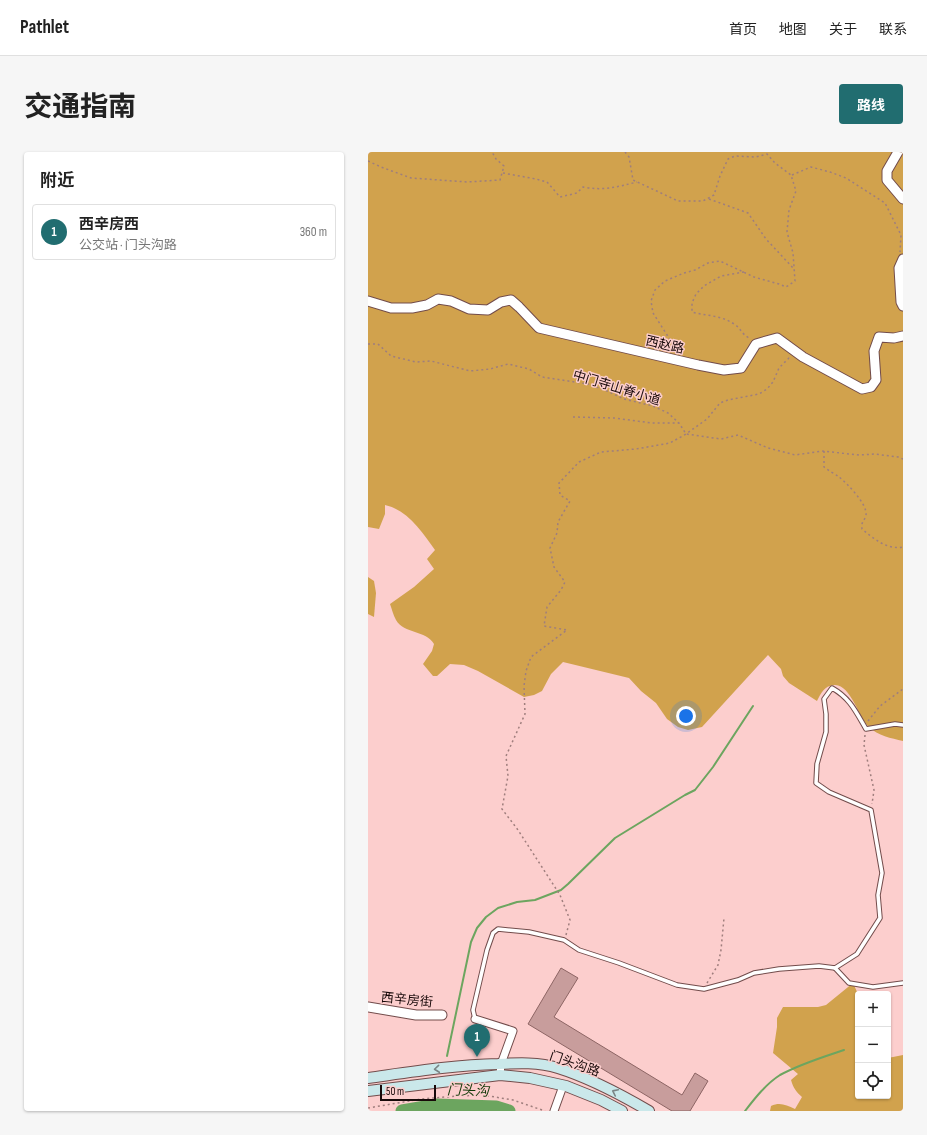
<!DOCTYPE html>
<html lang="zh">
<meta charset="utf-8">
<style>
:root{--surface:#fff;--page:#f6f6f6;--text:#222;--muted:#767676;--line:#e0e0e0;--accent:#216d70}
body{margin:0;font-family:"Sofia Sans Condensed","Noto Sans SC",sans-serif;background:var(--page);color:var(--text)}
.controls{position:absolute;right:12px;bottom:12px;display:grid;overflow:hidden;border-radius:4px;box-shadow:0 1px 3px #0004}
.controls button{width:36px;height:36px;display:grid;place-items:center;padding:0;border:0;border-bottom:1px solid var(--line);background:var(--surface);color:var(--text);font:20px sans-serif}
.scale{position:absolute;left:12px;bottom:10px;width:56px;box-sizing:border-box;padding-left:4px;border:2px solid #180909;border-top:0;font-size:11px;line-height:14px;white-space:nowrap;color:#180909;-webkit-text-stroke:3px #fccecd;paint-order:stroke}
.you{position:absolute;left:318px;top:564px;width:14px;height:14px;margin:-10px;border:3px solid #fff;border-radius:50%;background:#1a73e8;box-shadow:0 0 0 6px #1a73e833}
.badge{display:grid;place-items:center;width:26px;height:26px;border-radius:50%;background:var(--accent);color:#fff;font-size:13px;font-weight:700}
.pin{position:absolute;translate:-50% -33px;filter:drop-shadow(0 1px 2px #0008)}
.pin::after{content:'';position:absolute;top:21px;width:14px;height:12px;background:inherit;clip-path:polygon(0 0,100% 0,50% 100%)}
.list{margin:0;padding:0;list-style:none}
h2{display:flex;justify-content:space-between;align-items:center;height:52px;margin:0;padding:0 16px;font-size:17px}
h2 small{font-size:13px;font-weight:400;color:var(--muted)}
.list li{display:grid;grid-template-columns:26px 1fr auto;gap:12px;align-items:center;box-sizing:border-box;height:56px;margin:0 8px 8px;padding:0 8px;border:1px solid var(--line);border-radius:4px}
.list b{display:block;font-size:15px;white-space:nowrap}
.list p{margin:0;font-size:13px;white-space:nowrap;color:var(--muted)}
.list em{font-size:13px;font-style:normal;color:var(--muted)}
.icon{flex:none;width:22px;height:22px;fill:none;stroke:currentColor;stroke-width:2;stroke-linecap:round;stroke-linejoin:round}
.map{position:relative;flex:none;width:535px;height:959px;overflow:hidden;border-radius:4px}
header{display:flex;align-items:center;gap:24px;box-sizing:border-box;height:56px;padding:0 20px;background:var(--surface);border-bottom:1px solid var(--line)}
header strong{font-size:19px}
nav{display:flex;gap:22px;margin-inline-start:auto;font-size:14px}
.intro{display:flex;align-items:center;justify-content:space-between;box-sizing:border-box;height:96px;padding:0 24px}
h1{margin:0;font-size:28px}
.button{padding:10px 18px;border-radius:4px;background:var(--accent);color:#fff;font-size:14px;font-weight:700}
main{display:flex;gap:24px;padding:0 24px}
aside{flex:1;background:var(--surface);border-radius:4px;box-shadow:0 1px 3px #0004}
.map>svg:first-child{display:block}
</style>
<header>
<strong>Pathlet</strong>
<nav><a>首页</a><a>地图</a><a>关于</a><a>联系</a></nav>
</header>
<div class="intro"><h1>交通指南</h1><a class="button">路线</a></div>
<main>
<aside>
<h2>附近<small></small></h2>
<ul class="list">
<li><span class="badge">1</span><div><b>西辛房西</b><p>公交站 · 门头沟路</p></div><em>360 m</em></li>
</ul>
</aside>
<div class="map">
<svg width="535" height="959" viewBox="0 0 535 959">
<rect width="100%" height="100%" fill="#fccecd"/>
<!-- forest -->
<g fill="#d1a24d">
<path d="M0,0H535V589C523,586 510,584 501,575C491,566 482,531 466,533C456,534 453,541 449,549L421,531L415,524L413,517L400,503L334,575L320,578L310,575L299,567L288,551L273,539L261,526L195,510L183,522L174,539L166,543L156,545L110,519L96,513L82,512L69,524H65L55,512L64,499L66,492C58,478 36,482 28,468C25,463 24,457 22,452L46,435L66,417L59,407L67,398C54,380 40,358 17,353V362L11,377L0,375Z"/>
<path d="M0,425L6,429L8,441L6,465L0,462Z"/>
<path d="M485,831L490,842V944H520V906L535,903V959H402L403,954C412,950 418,953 427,957L434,945C428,940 425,935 423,928L430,922L405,901L409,875V866L415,855H450L458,853Z"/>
</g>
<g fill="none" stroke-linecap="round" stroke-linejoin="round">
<!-- stream -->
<g stroke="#6ca55f" stroke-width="2">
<path d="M79,904L103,790L109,776L118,765L130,756L149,750L167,748L193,738L200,732L247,686L317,643L327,638L345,615L385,554"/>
<path d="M377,959C387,946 398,932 412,923C432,912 455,905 476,898"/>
</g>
<!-- river -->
<path stroke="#6ca55f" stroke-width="13" d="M34,959L69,953L128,955L141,959"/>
</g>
<!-- building -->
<path fill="#c89d9c" stroke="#8d6564" d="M193,816L210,826L186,865L314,943L327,921L340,929L322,959H304L160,872Z"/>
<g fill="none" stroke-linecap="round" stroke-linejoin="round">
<!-- service casing -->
<g stroke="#724c4b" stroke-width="5.5">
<g id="service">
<path d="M467,816L481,831L505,835L535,831"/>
<path d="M107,867L105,858L119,798L125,781L130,777L161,780L196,788L211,798L251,811L309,833L336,837L370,828L386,821L411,817L451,814L467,816L489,802L512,766L510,743L514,721L503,658L461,640L448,631L449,612L458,580V562L456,547L464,536C482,546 488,560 498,577L527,572L535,573"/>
</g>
</g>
<!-- minor casing -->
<g stroke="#724c4b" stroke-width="9">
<g id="minor">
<path d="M107,867L145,879L133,912L132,923"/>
<path d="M186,959L195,934"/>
</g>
</g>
<!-- tertiary casing -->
<g stroke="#724c4b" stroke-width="11">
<g id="tertiary">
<path d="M530,0L519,19V28L535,47"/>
<path d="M535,107L531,116L533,150L535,154"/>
<path d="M0,149L23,156H44L59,153L70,147L83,149L101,157L120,158L133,150L143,148L151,155L171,176L330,213L356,218L373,216L388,192L409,186L435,205L494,237L503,235L508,228L506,199L511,185L526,186L535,184"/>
<path d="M0,855L48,863H74"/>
</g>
</g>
<!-- secondary casing -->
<g stroke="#724c4b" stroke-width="12">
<g id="secondary">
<path d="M0,926C43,920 86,913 130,912C150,911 171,910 190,916C222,926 252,942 281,959"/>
<path d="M0,939L132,923L162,926L198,934L233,948L254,959"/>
</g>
</g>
<!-- path -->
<g stroke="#9f7e7d" stroke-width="1.5" stroke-dasharray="2 3" stroke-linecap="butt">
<path d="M257,0L261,5L265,28L310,49H335L346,43L352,24L360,7L367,4L388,5L399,2L407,11L423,23L428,39L421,58L419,80L425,101L427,129L418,135L411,132L386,125L352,109L340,111L327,118L316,121L297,129L287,138L283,149L285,161L310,200"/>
<path d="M0,9L13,15L43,26L99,30L132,28L136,14L128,7L124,0"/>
<path d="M135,21L168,27L179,30L192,45L209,41L215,35C235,39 249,35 269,30"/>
<path d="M424,23L443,15L462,20L478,26L517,51L533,83L532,100"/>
<path d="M341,47L380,61L398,87L426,117"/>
<path d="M376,120L353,124L336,134L328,142L324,151V160C338,164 353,163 366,172C370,174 372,178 375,181C377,184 380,185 382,187"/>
<path d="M0,192H10L23,204L48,210L63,209L102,219L122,217L140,212L161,217L174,225L220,232L239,239L256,247L285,254L300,261L311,271L318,282L353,287L370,283L400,296L427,303L454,299L491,303L507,302L530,305L535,307"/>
<path d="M205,265L246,266L284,271H311"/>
<path d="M456,299V315C461,319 467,322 471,325C479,331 500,353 498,363C497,369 493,368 494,377C506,387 519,398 535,395"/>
<path d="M500,569L512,554L535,537"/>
<path d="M497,583L496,593L506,638L504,652"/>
<path d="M198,783L202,768L192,743L150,678L134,657L140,624L138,604L157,562L156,534L158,519L163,505L199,478L176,474L179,455L193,438L197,430L186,415L182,396L189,381L190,370L202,349L192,343L191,331L211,310L233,300L268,297L302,291L318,282L339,267L352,251L360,248L391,242L399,237L405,230L411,216L421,206H423"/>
<path d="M339,831L350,813L353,798L356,766"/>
<path d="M0,956L53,947L90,944L115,943L145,948L177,959"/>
</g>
<!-- service -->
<use href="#service" stroke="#fff" stroke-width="3.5"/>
<!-- minor -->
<use href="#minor" stroke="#fff" stroke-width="7"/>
<!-- tertiary -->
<use href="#tertiary" stroke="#fff" stroke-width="9"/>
<!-- secondary -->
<use href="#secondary" stroke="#cae8ea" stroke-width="10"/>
</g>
<!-- one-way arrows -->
<defs><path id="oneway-chevron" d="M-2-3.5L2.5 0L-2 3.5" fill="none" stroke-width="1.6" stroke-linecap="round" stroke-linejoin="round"/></defs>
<g stroke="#7a8485">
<use href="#oneway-chevron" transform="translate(69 917) rotate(174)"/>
<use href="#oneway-chevron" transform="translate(247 940) rotate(-154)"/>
</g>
<g text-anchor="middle" stroke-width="3" stroke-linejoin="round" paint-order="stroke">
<!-- street labels -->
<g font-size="13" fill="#180909" stroke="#fccecd">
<text transform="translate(297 192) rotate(13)" y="5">西赵路</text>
<text transform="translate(249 235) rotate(17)" y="5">中门寺山脊小道</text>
<text transform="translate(39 847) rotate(6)" y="5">西辛房街</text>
<text transform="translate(207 911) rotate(19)" y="5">门头沟路</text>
</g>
<!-- water labels -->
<g font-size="14" font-style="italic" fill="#123908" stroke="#fccecd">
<text transform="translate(100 938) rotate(2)" y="5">门头沟</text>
</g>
</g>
</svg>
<div class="controls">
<button>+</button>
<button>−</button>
<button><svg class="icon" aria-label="locate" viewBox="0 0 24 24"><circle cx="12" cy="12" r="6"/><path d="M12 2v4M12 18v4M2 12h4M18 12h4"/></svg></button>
</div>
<div class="scale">50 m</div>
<div class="you"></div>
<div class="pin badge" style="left:109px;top:905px">1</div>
</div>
</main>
